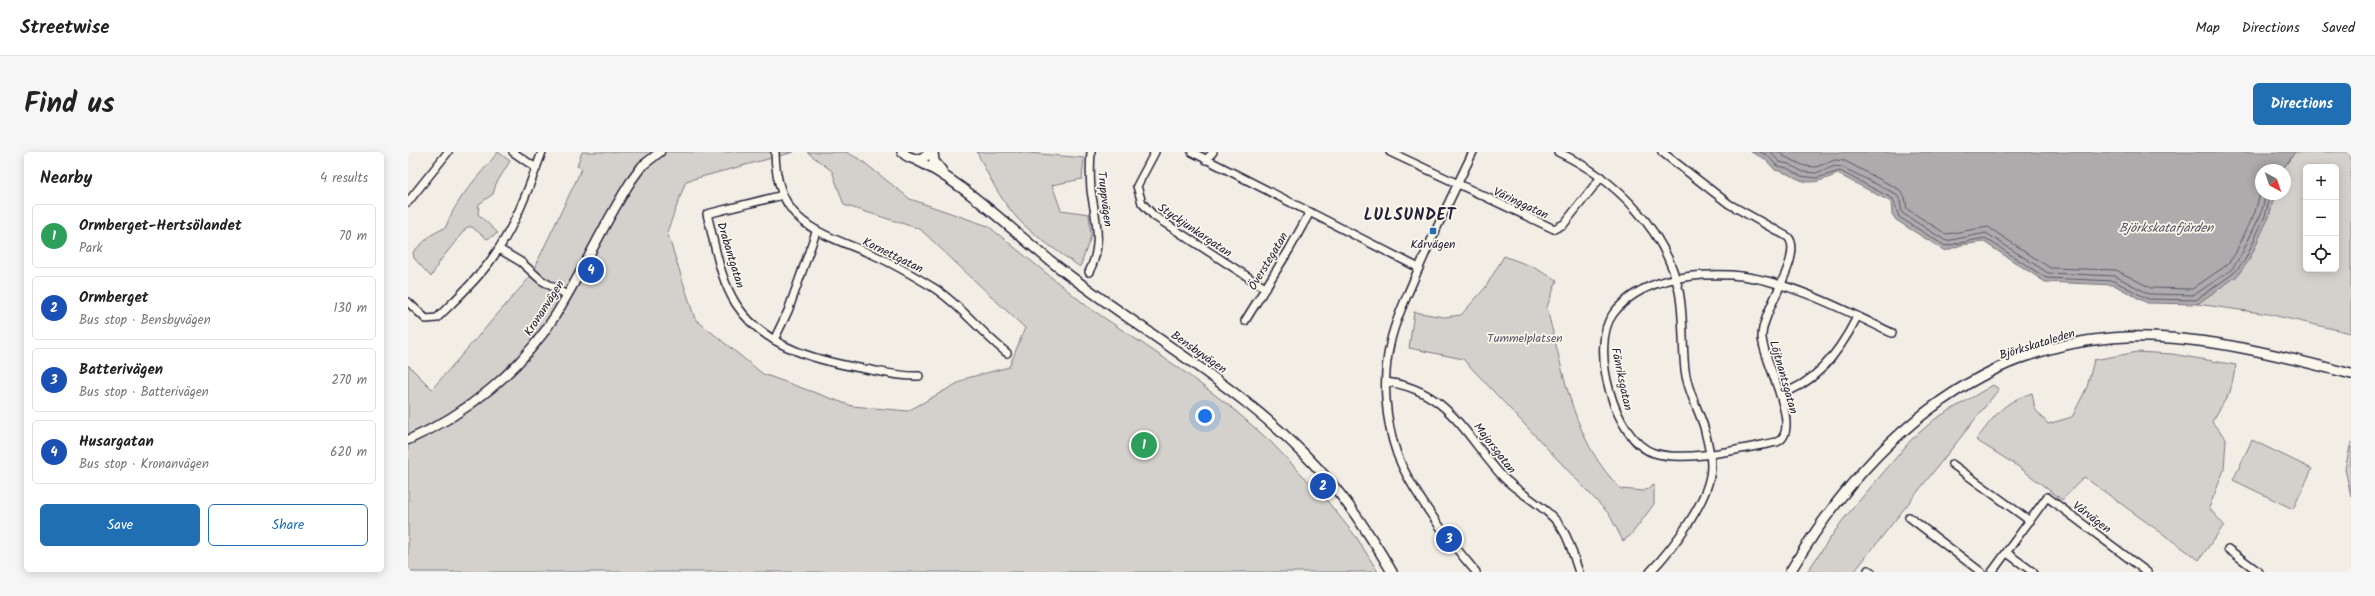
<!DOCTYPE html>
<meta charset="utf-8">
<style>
:root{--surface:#fff;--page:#f6f6f6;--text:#222;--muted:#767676;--line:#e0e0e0;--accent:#1f6fb2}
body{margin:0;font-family:Kalam,sans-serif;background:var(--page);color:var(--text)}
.controls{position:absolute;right:12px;top:12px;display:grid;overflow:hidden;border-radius:6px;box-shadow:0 2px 10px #0003}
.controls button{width:36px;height:36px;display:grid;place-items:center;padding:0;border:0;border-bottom:1px solid var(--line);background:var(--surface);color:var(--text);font:20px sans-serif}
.compass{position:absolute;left:1847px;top:12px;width:36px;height:36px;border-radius:50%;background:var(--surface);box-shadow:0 2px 10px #0003;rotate:140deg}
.you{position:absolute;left:797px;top:264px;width:14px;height:14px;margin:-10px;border:3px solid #fff;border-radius:50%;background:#1a73e8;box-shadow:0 0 0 6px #1a73e833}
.badge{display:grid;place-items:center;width:26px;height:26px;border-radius:50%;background:var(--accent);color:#fff;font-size:13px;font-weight:700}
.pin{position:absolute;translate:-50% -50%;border:2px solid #fff;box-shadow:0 1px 4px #0006}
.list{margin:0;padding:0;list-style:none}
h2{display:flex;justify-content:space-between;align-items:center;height:52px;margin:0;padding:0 16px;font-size:17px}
h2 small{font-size:13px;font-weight:400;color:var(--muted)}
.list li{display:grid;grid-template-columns:26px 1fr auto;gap:12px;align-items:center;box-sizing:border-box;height:64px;margin:0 8px 8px;padding:0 8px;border:1px solid var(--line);border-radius:6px}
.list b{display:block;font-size:15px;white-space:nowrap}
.list p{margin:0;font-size:13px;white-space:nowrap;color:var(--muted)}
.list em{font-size:13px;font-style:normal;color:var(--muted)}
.actions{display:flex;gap:8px;padding:12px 16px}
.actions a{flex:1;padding:9px 0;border:1px solid var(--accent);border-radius:6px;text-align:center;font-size:14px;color:var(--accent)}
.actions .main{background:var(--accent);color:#fff}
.icon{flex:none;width:22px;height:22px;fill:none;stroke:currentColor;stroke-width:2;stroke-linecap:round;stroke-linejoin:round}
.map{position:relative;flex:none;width:1943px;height:420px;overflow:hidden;border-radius:6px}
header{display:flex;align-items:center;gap:24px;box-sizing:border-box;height:56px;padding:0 20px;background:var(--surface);border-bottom:1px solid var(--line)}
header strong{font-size:19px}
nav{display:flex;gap:22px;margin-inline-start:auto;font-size:14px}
.intro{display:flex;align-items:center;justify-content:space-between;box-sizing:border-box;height:96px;padding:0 24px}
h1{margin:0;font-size:28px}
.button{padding:10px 18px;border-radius:6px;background:var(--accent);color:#fff;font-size:14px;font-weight:700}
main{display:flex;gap:24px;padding:0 24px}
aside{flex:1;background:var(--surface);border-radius:6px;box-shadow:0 2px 10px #0003}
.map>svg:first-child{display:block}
</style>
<header>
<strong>Streetwise</strong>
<nav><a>Map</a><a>Directions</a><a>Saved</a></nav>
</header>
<div class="intro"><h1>Find us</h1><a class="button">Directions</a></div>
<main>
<aside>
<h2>Nearby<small>4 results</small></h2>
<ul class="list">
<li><span class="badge" style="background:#2e9e5b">1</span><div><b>Ormberget-Hertsölandet</b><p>Park</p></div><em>70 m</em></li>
<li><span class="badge" style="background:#1a4fb4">2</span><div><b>Ormberget</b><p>Bus stop · Bensbyvägen</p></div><em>130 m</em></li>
<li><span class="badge" style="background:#1a4fb4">3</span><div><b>Batterivägen</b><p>Bus stop · Batterivägen</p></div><em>270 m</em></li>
<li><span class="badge" style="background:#1a4fb4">4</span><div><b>Husargatan</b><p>Bus stop · Kronanvägen</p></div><em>620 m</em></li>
</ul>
<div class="actions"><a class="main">Save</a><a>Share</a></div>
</aside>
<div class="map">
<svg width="1943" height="420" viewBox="0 0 1943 420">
<rect width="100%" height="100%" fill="#f2eee5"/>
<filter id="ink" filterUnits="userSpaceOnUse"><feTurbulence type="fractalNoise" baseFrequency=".025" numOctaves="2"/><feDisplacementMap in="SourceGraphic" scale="8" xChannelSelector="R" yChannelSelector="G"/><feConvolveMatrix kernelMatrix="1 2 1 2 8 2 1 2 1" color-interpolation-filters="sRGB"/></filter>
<g filter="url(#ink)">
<!-- green -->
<g fill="#d4d1cc" stroke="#7b7a84" fill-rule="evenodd">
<path d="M90,0L102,9L88,32L85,42L71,52L70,62L90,81L79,87L64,75H59L32,109L23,125L6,106L5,100L23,83L38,75C47,47 72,23 90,0Z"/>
<path d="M174,0H386L278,29L259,80L287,167L355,222L444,254L500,259L559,226L601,215L617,176L512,77L436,53L424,19L399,0H438L453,8L502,47L580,74L680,155L771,216L823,255L863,290L920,350L949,386L970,420H0V213L24,237L122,125L174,16L169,14Z"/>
<path d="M569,0H610L676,6L674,27L644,33L653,58L681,62L683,84L672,115C651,100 627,85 609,66C592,47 580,23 569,0Z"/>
<path d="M1887,0H1943V181L1860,162L1789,152L1829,124L1861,65L1867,42H1877V18H1874ZM1898,15H1928V117H1898Z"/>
<path d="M1096,104L1125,115L1149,128L1139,155L1141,165C1157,226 1166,291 1213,337L1236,339L1246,333V352L1223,383L1215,389L1201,362L1055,207L1001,196L1006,160L1036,165L1053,163L1077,136Z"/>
<path d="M1729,200L1764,202L1828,213L1822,240L1804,270L1818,287L1816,318L1801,356L1816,373L1791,408L1676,325L1654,348L1611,315L1568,288C1587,264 1593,251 1624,241L1627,257L1640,272L1664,265L1679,235L1686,208Z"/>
<path d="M1585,233L1591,237L1446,420H1399L1434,369L1503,288L1527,267Z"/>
<path d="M1844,288L1904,317L1885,357L1825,328Z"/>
<path d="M1943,290V344L1937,317Z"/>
</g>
<!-- water -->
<path fill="#aeabad" stroke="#76747f" d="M1343,0H1887L1874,18H1853V42H1867L1861,65L1840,110L1829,124L1789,152L1739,151L1706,133L1637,130L1576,90L1553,93L1537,99L1488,68L1484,62L1483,50L1430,22C1417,27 1404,34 1390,27C1382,23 1376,20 1367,18L1357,7Z"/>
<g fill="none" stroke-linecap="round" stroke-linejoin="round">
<!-- shore -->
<g stroke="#5a5969" stroke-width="1">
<path d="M1352,0L1360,4L1369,14L1379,16L1393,24L1409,26L1432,19L1485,47L1491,65L1537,94L1577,86L1638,126L1706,129L1740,147L1788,148L1826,121L1837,108L1857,64L1863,42"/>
<path d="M1363,0L1371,10L1381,12L1395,20L1408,21L1427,14L1434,15L1488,42L1492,48L1494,61L1538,89L1578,81L1640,121L1707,124L1741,142L1786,143L1823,118L1832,105L1853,62L1858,42"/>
<path d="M1371,0L1375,4L1397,14L1408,15L1427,8L1437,9L1492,38L1497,45L1499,57L1538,82L1580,75L1642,116L1708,118L1743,136L1784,137L1819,113L1827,102L1847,60L1853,38"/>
</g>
<!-- minor casing -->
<g stroke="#22223b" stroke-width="10">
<g id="minor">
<path d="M105,0L128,16"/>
<path d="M367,0C368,74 412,80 468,104C488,113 508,125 526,136C554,154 573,181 599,201"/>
<path d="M747,0L729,34L734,51L746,64L857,136"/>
<path d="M784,0L1011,116"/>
<path d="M982,0L1146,77L1156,72L1193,25"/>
<path d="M1065,0C1044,43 1023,87 1004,132C996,151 986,171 982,192C974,227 977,268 989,302C1003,339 1042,390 1068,420"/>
<path d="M1150,0C1206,26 1257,76 1271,139C1276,165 1274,191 1277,218C1279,238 1290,256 1296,275C1299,288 1303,301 1303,314C1303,347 1264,397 1242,420"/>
<path d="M1254,0L1321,52L1380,85C1397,103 1353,159 1354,185C1354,207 1396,278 1369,290C1336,296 1278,311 1246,301C1206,289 1181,193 1205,162C1231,127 1282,121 1323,123C1375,126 1437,158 1484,181"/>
<path d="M798,8L805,0"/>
<path d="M375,43L299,62C307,92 311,125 328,152C357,197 414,210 463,218C479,221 495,225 511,224"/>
<path d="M0,50L40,0"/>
<path d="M91,97L113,110L133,128L159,143"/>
<path d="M681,120C696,91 687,67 683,38C682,25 682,12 683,0"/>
<path d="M0,150L18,167L29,166C47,148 68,129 83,108C107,75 120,38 134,0"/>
<path d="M837,169L881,98L902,60"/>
<path d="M366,188L380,159L408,80"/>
<path d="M978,230C1040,237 1058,285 1095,325C1113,344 1143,356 1156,380C1163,392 1166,407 1171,420"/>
<path d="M1372,242C1408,232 1433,197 1449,165"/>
<path d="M1544,312L1622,369"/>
<path d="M1501,365L1573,420"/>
<path d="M1820,397L1851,420"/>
<path d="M1599,401L1625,420"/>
<path d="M1460,418L1463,420"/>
<path d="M1584,420L1639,345L1739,420"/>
</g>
</g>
<!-- tertiary casing -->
<g stroke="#22223b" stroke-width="11">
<path id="tertiary" d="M0,288C59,262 112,219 147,164C174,121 195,73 223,29L234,14L252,0"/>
</g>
<!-- secondary casing -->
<g stroke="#22223b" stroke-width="12">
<g id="secondary">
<path d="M494,0C503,9 514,9 523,0"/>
<path d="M525,0L526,9L534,19"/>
<path d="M502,5C559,31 601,77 649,114C743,187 852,244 928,337C949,363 967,391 984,420"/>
<path d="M1382,420C1456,295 1566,191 1719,185C1794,183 1871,203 1943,222"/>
</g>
</g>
<!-- minor -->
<use href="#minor" stroke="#fbf7ec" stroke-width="7"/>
<!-- tertiary -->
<use href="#tertiary" stroke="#fbf7ec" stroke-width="8"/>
<!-- secondary -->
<use href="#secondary" stroke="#fbf7ec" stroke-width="9"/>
</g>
</g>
<!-- markers -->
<rect fill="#1f6fb2" stroke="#fbf7ec" stroke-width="1.5" x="1021" y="75" width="8" height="8" rx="2"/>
<g text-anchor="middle" stroke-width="3.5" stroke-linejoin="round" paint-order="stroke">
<!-- street labels -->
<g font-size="12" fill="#22223b" stroke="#fbf7ec">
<text transform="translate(697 47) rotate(83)" y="4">Truppvägen</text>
<text transform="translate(1113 51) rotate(25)" y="4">Väringgatan</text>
<text transform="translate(787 78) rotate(34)" y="4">Styckjunkargatan</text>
<text transform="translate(323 103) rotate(73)" y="4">Drabantgatan</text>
<text transform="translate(485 103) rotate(26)" y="4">Kornettgatan</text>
<text transform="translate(860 109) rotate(-59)" y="4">Överstegatan</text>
<text transform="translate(136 156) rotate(-57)" y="4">Kronanvägen</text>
<text transform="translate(1629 192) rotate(-17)" y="4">Björkskataleden</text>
<text transform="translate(791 200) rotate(35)" y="4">Bensbyvägen</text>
<text transform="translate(1376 225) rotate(74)" y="4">Löjtnantsgatan</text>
<text transform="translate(1214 227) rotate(78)" y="4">Fänriksgatan</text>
<text transform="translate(1087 296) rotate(52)" y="4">Majorsgatan</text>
<text transform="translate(1684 365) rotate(37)" y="4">Vårvägen</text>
</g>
<!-- poi labels -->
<g font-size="12" fill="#22223b" stroke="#fbf7ec">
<text x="1025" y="96">Kårvägen</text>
</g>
<!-- park labels -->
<g font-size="12" fill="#575766" stroke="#fbf7ec">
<text x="1117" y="190">Tummelplatsen</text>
</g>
<!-- water labels -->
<g font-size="13" font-style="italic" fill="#535263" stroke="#fbf7ec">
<text x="1758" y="80">Björkskatafjärden</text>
</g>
<!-- district labels -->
<g font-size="16" font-weight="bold" letter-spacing="1" fill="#22223b" stroke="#fbf7ec">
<text x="1002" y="68">LULSUNDET</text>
</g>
</g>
</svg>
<div class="controls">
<button>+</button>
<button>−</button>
<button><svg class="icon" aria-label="locate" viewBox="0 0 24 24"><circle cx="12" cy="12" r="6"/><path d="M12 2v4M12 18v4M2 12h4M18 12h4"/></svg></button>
</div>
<svg class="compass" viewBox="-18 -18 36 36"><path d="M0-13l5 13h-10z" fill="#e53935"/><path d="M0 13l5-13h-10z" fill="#767676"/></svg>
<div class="you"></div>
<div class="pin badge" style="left:736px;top:293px;background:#2e9e5b">1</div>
<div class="pin badge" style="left:915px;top:334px;background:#1a4fb4">2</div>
<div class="pin badge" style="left:1041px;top:387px;background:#1a4fb4">3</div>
<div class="pin badge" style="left:183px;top:118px;background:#1a4fb4">4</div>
</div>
</main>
